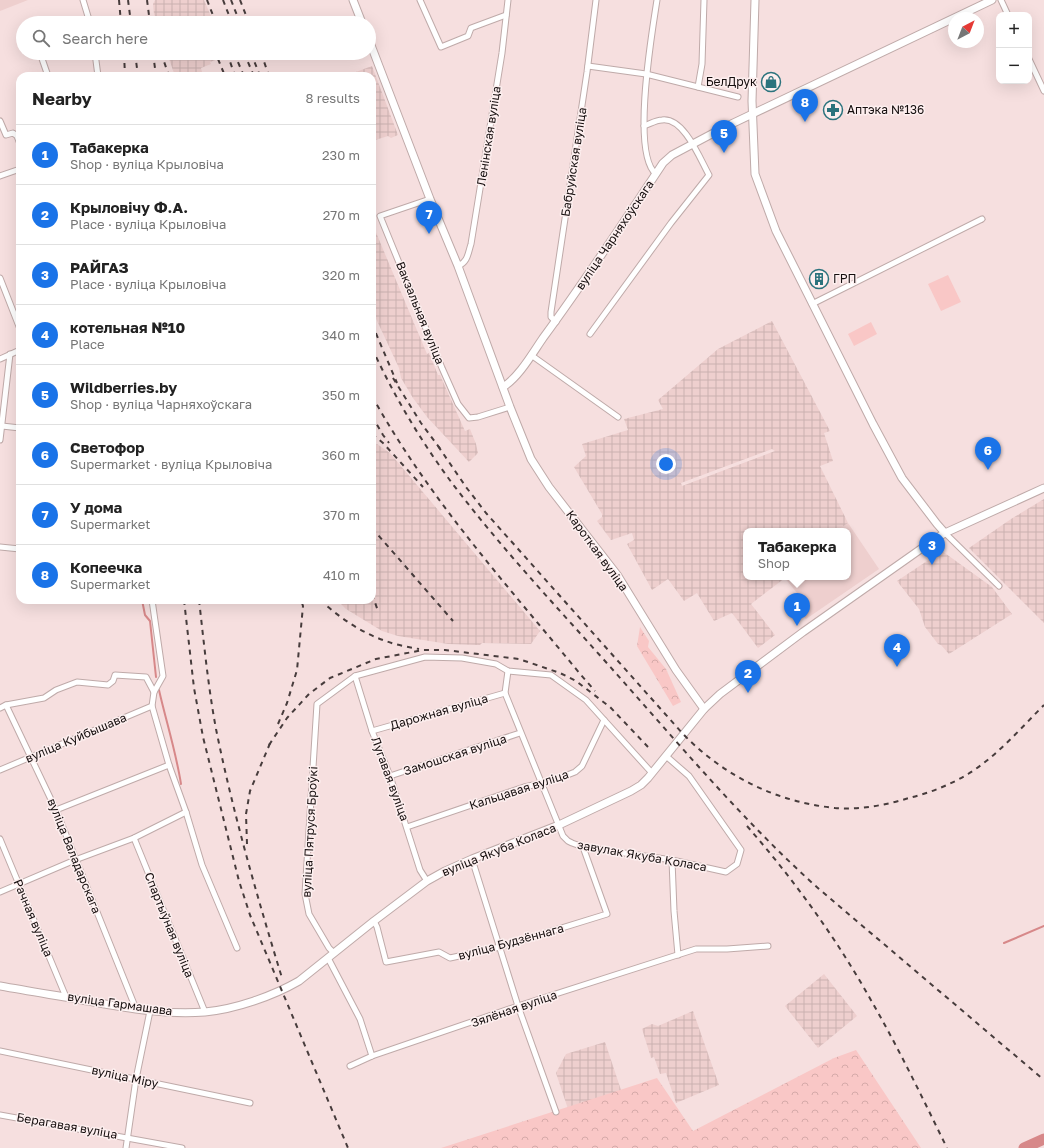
<!DOCTYPE html>
<meta charset="utf-8">
<style>
:root{--surface:#fff;--page:#f6f6f6;--text:#222;--muted:#767676;--line:#e0e0e0;--accent:#1a73e8}
body{margin:0;font-family:"Golos Text",sans-serif;background:var(--page);color:var(--text)}
.controls{position:absolute;right:12px;top:12px;display:grid;overflow:hidden;border-radius:8px;box-shadow:0 4px 16px #0002}
.controls button{width:36px;height:36px;display:grid;place-items:center;padding:0;border:0;border-bottom:1px solid var(--line);background:var(--surface);color:var(--text);font:20px sans-serif}
.compass{position:absolute;left:948px;top:12px;width:36px;height:36px;border-radius:50%;background:var(--surface);box-shadow:0 4px 16px #0002;rotate:42deg}
.you{position:absolute;left:666px;top:464px;width:14px;height:14px;margin:-10px;border:3px solid #fff;border-radius:50%;background:#1a73e8;box-shadow:0 0 0 6px #1a73e833}
.badge{display:grid;place-items:center;width:26px;height:26px;border-radius:50%;background:var(--accent);color:#fff;font-size:13px;font-weight:700}
.pin{position:absolute;translate:-50% -33px;filter:drop-shadow(0 1px 2px #0008)}
.pin::after{content:'';position:absolute;top:21px;width:14px;height:12px;background:inherit;clip-path:polygon(0 0,100% 0,50% 100%)}
.popup{position:absolute;left:743px;top:528px;width:108px;height:52px;box-sizing:border-box;display:grid;place-content:center;border-radius:8px;background:var(--surface);filter:drop-shadow(0 1px 3px #0005);font-size:13px;white-space:nowrap;color:var(--muted)}
.popup b{font-size:15px;color:var(--text)}
.popup::after{content:'';position:absolute;left:50%;top:100%;margin-left:-8px;border:8px solid transparent;border-top-color:var(--surface)}
.list{margin:0;padding:0;list-style:none}
h2{display:flex;justify-content:space-between;align-items:center;height:52px;margin:0;padding:0 16px;font-size:17px}
h2 small{font-size:13px;font-weight:400;color:var(--muted)}
.list li{display:grid;grid-template-columns:26px 1fr auto;gap:12px;align-items:center;box-sizing:border-box;height:60px;padding:0 16px;border-top:1px solid var(--line)}
.list b{display:block;font-size:15px;white-space:nowrap}
.list p{margin:0;font-size:13px;white-space:nowrap;color:var(--muted)}
.list em{font-size:13px;font-style:normal;color:var(--muted)}
.icon{flex:none;width:22px;height:22px;fill:none;stroke:currentColor;stroke-width:2;stroke-linecap:round;stroke-linejoin:round}
.map{position:relative;flex:none;width:1044px;height:1148px;overflow:hidden}
.search{position:absolute;background:var(--surface);box-shadow:0 4px 16px #0002;left:16px;top:16px;width:360px;height:44px;display:flex;align-items:center;gap:10px;box-sizing:border-box;padding:0 14px;border-radius:22px;color:var(--muted);font-size:15px}
.panel{position:absolute;background:var(--surface);box-shadow:0 4px 16px #0002;left:16px;top:72px;width:360px;height:532px;border-radius:12px}
.map>svg:first-child{display:block}
</style>
<div class="map">
<svg width="1044" height="1148" viewBox="0 0 1044 1148">
<defs>
<pattern id="industrial-grid" width="8" height="8" patternUnits="userSpaceOnUse"><rect width="8" height="8" fill="#eecfce"/><path d="M0 4h8M4 0v8" fill="none" stroke="#cbb1b0"/></pattern>
<pattern id="forest-crowns" width="20" height="18" patternUnits="userSpaceOnUse"><rect width="20" height="18" fill="#f9c7c6"/><path d="M2 6a3 3 0 1 1 6 0M12 15a3 3 0 1 1 6 0" fill="none" stroke="#d5aaa9"/></pattern>
</defs>
<rect width="100%" height="100%" fill="#f6dfdf"/>
<!-- built -->
<g fill="#eecfce">
<path d="M0,0H28L0,11Z"/>
<path d="M848,523L879,569L806,619L789,600L797,593L784,577H848V531H837Z"/>
</g>
<!-- industrial -->
<g fill="url(#industrial-grid)" fill-rule="evenodd">
<path d="M155,0H204L214,23H158L154,14L153,4Z"/>
<path d="M167,53H226L227,56L210,62L211,64L201,68L203,76H175Z"/>
<path d="M372,66L398,135L391,138L388,136L372,141V76H345Z"/>
<path d="M372,223L427,354L429,353L438,375H440L465,431L470,429L476,444L478,453L469,462L427,417L413,398L401,378L399,368L372,310Z"/>
<path d="M772,321L830,431L824,433L833,461L820,466L848,523L837,531H746V577H784L785,578L751,604L775,635L758,648L732,613L714,621L697,593L684,601L668,579L652,590L627,544L634,540L632,533L611,540L597,521L602,517V514L574,467L586,456L582,444L628,430L624,419L663,409L658,400L718,349ZM772,449L775,451L682,486L681,483Z"/>
<path d="M377,444L390,453L540,631L531,644L482,643L480,645L448,644L398,636L382,631L346,609L337,600H372V448Z"/>
<path d="M1044,499V623L969,548L1011,519Z"/>
<path d="M942,551L992,587L1012,614L949,654L941,645L938,644L925,627L919,609L897,581Z"/>
<path d="M824,974L857,1016L818,1048L785,1006Z"/>
<path d="M693,1011L719,1085L676,1103L666,1073L660,1074L654,1057L651,1058L642,1029L652,1024L658,1026Z"/>
<path d="M605,1042L623,1096L570,1115L556,1073L566,1054Z"/>
</g>
<!-- green -->
<g fill="#f9c7c6">
<path d="M948,275L961,302L941,311L928,284Z"/>
<path d="M871,322L877,334L854,346L848,334Z"/>
</g>
<!-- forest -->
<g fill="url(#forest-crowns)">
<path d="M640,627L649,641L648,647L666,669L681,702L673,706L637,646Z"/>
<path d="M856,1050L921,1148H441L657,1078L693,1131L834,1058Z"/>
</g>
<g fill="none" stroke-linecap="round" stroke-linejoin="round">
<!-- stream -->
<g stroke="#d78889" stroke-width="2">
<path d="M142,600L145,615L150,621L156,677"/>
<path d="M159,690C166,721 176,752 181,784"/>
<path d="M1004,943L1044,926"/>
</g>
<!-- river -->
<path stroke="#d78889" stroke-width="11" d="M1024,1148L1044,1139"/>
<!-- street casing -->
<g stroke="#bfaaa9" stroke-width="7">
<g id="street">
<path d="M83,0L90,23"/>
<path d="M420,0L441,47L468,36L471,28L506,15"/>
<path d="M1001,0L1008,15"/>
<path d="M40,53L48,76"/>
<path d="M95,53L98,76"/>
<path d="M1029,59L1044,91"/>
<path d="M588,66L646,74L738,97"/>
<path d="M698,87L702,64L704,0"/>
<path d="M0,121L6,135L13,133L17,136L20,144"/>
<path d="M656,174C631,154 652,32 657,0"/>
<path d="M0,176L20,169"/>
<path d="M430,199L380,216L442,368L458,404L469,418L478,417L510,407"/>
<path d="M458,266C468,262 468,253 471,244L502,53L508,0"/>
<path d="M0,278L20,329"/>
<path d="M812,304L982,219"/>
<path d="M556,322L551,317V312L587,72L596,0"/>
<path d="M590,334L671,223L709,175C700,159 684,117 662,120C656,120 650,124 644,126"/>
<path d="M531,355L618,417"/>
<path d="M0,359L20,350"/>
<path d="M2,426L20,428"/>
<path d="M0,440L10,354"/>
<path d="M945,533L999,586"/>
<path d="M0,547L20,549"/>
<path d="M152,600L163,676L154,692L152,706L169,765L186,812L202,865L237,948"/>
<path d="M508,671L505,693L563,836L568,841L572,843L583,847L672,860L726,872L737,864L741,850L689,776L666,756"/>
<path d="M355,676L372,731L390,776L420,870L427,881"/>
<path d="M6,705L56,810L136,1009"/>
<path d="M0,708L6,705L44,698L56,690L77,682L108,685L113,681L115,675L146,677L154,692"/>
<path d="M372,731L505,693"/>
<path d="M0,770L152,706"/>
<path d="M390,776L520,733"/>
<path d="M56,810L169,765"/>
<path d="M407,827L524,787L552,781L575,772L582,766L604,720"/>
<path d="M134,838L205,1012"/>
<path d="M0,839L66,997"/>
<path d="M472,859L518,1006L556,1112"/>
<path d="M672,860L674,911L678,955"/>
<path d="M0,892L75,860L134,838L186,812"/>
<path d="M374,921L377,927L386,962L439,952L450,958L500,947L607,914L583,847"/>
<path d="M334,953L329,948L309,914L305,894L317,704L355,676L425,657L462,658L496,664L508,671L551,675L586,700L652,773"/>
<path d="M328,958L360,1019L372,1056"/>
<path d="M0,1051L250,1103"/>
<path d="M350,1066L372,1056L518,1006L696,949H727L768,946"/>
<path d="M0,1115L182,1148"/>
<path d="M126,1148L136,1079L150,1011"/>
</g>
</g>
<!-- secondary casing -->
<g stroke="#bfaaa9" stroke-width="9">
<g id="secondary">
<path d="M353,0L362,23"/>
<path d="M755,0L752,101L755,174L776,231L873,424L902,478L937,524L945,533"/>
<path d="M369,40L430,199L458,266L510,407L531,459L549,487L618,576L676,670L704,709"/>
<path d="M503,387C519,377 532,354 543,338C585,281 624,222 663,163L672,155L723,128L992,0"/>
<path d="M0,986C33,992 66,997 99,1003C134,1009 169,1015 205,1012C236,1009 273,996 299,981L374,921L427,881L445,871L472,859L559,825L631,791L641,785L648,778L704,709L720,694L803,632L935,539L945,533L1044,488"/>
</g>
</g>
<!-- street -->
<use href="#street" stroke="#fff" stroke-width="5"/>
<!-- secondary -->
<use href="#secondary" stroke="#fff" stroke-width="7"/>
<!-- rail -->
<g stroke="#473c3c" stroke-width="2" stroke-dasharray="5 5" stroke-linecap="butt">
<path d="M119,0L121,23"/>
<path d="M128,0L131,23"/>
<path d="M147,0L150,23"/>
<path d="M207,0L216,23"/>
<path d="M223,0L232,23"/>
<path d="M231,0L240,23"/>
<path d="M240,0L249,23"/>
<path d="M124,53L125,76"/>
<path d="M135,53L138,76"/>
<path d="M153,53L156,76"/>
<path d="M161,53L169,76"/>
<path d="M227,53L235,76"/>
<path d="M234,53L244,76"/>
<path d="M244,53L254,76"/>
<path d="M251,53L260,76"/>
<path d="M261,53L269,76"/>
<path d="M218,59L225,76"/>
<path d="M372,324L397,383"/>
<path d="M372,348C393,394 419,438 449,479C499,546 557,607 613,670C679,744 744,822 819,889L1044,1080"/>
<path d="M393,378L421,423L441,450"/>
<path d="M372,396C429,499 507,585 581,675L595,691"/>
<path d="M372,416L383,435L389,443"/>
<path d="M372,434L383,443L423,487"/>
<path d="M438,446L466,487L486,513L683,734C724,776 776,802 835,808C860,810 886,805 909,798C929,793 950,785 968,774C997,756 1020,729 1044,705"/>
<path d="M372,528L453,621"/>
<path d="M372,594L378,611"/>
<path d="M184,600L194,688L203,737L239,881L250,915L348,1148"/>
<path d="M199,600C204,643 208,686 216,729C233,813 257,896 282,978"/>
<path d="M320,600C339,617 361,633 386,641C396,645 408,647 419,649"/>
<path d="M278,724L287,703L297,670L303,606L301,600"/>
<path d="M269,745L287,718L309,694L330,678L376,659L423,650H445L519,659L560,673L576,681L610,707L648,747"/>
<path d="M747,826C794,880 837,939 872,1002C899,1049 923,1099 947,1148"/>
<path d="M247,844L246,814L250,791L271,741"/>
</g>
</g>
<!-- icons -->
<defs>
<g id="shop-ring" transform="scale(1)"><circle r="9.5" fill="#fdefef" stroke="#2b737d" stroke-width="1.5"/><path d="M-5-2.5h2.3a2.7 3.5 0 0 1 5.4 0H5L5.5 6h-11ZM-1.5-2.5h3a1.5 2.3 0 0 0-3 0Z" fill="#2b737d"/></g>
<g id="pharmacy-ring" transform="scale(1)"><circle r="9.5" fill="#fdefef" stroke="#2b737d" stroke-width="1.5"/><path d="M-2-6h4v4h4v4h-4v4h-4v-4h-4v-4h4Z" fill="#2b737d"/></g>
<g id="building-ring" transform="scale(1)"><circle r="9.5" fill="#fdefef" stroke="#2b737d" stroke-width="1.5"/><path d="M-4-6H4V6H1V3H-1V6H-4ZM-2.5-4.3h1.7v1.8h-1.7ZM.8-4.3h1.7v1.8H.8ZM-2.5-1h1.7V.8h-1.7ZM.8-1h1.7V.8H.8Z" fill="#2b737d"/></g>
</defs>
<g fill-rule="evenodd">
<use href="#shop-ring" x="771" y="82"/>
<use href="#pharmacy-ring" x="833" y="110"/>
<use href="#building-ring" x="819" y="279"/>
</g>
<g text-anchor="middle" stroke-width="3" stroke-linejoin="round" paint-order="stroke">
<!-- poi labels -->
<g font-size="12" fill="#150e0e" stroke="#fdefef" text-anchor="start">
<text x="757" y="86" text-anchor="end">БелДрук</text>
<text x="847" y="114">Аптэка №136</text>
<text x="833" y="283">ГРП</text>
</g>
<!-- street labels -->
<g font-size="12" fill="#150e0e" stroke="#fdefef">
<text transform="translate(489 136) rotate(-81)" y="4">Ленінская вуліца</text>
<text transform="translate(574 162) rotate(-81)" y="4">Бабруйская вуліца</text>
<text transform="translate(615 235) rotate(-56)" y="4">вуліца Чарняхоўскага</text>
<text transform="translate(420 313) rotate(68)" y="4">Вакзальная вуліца</text>
<text transform="translate(597 551) rotate(54)" y="4">Кароткая вуліца</text>
<text transform="translate(439 712) rotate(-16)" y="4">Дарожная вуліца</text>
<text transform="translate(76 738) rotate(-23)" y="4">вуліца Куйбышава</text>
<text transform="translate(455 755) rotate(-18)" y="4">Замошская вуліца</text>
<text transform="translate(390 779) rotate(70)" y="4">Лугавая вуліца</text>
<text transform="translate(519 790) rotate(-18)" y="4">Кальцавая вуліца</text>
<text transform="translate(310 832) rotate(-87)" y="4">вуліца Пятруся Броўкі</text>
<text transform="translate(499 850) rotate(-22)" y="4">вуліца Якуба Коласа</text>
<text transform="translate(74 856) rotate(68)" y="4">вуліца Валадарскага</text>
<text transform="translate(642 856) rotate(10)" y="4">завулак Якуба Коласа</text>
<text transform="translate(33 918) rotate(67)" y="4">Рачная вуліца</text>
<text transform="translate(169 925) rotate(68)" y="4">Спартыўная вуліца</text>
<text transform="translate(511 942) rotate(-15)" y="4">вуліца Будзённага</text>
<text transform="translate(120 1004) rotate(8)" y="4">вуліца Гармашава</text>
<text transform="translate(514 1009) rotate(-19)" y="4">Зялёная вуліца</text>
<text transform="translate(125 1077) rotate(12)" y="4">вуліца Міру</text>
<text transform="translate(67 1126) rotate(10)" y="4">Берагавая вуліца</text>
</g>
</g>
</svg>
<div class="controls">
<button>+</button>
<button>−</button>
</div>
<svg class="compass" viewBox="-18 -18 36 36"><path d="M0-13l5 13h-10z" fill="#e53935"/><path d="M0 13l5-13h-10z" fill="#767676"/></svg>
<div class="you"></div>
<div class="pin badge" style="left:797px;top:626px">1</div>
<div class="popup"><b>Табакерка</b>Shop</div>
<div class="pin badge" style="left:748px;top:693px">2</div>
<div class="pin badge" style="left:932px;top:565px">3</div>
<div class="pin badge" style="left:897px;top:667px">4</div>
<div class="pin badge" style="left:724px;top:153px">5</div>
<div class="pin badge" style="left:988px;top:470px">6</div>
<div class="pin badge" style="left:429px;top:234px">7</div>
<div class="pin badge" style="left:805px;top:122px">8</div>
<div class="search"><svg class="icon" aria-label="search" viewBox="0 0 24 24"><circle cx="10" cy="10" r="6"/><path d="M15 15l6 6"/></svg>Search here</div>
<section class="panel">
<h2>Nearby<small>8 results</small></h2>
<ul class="list">
<li><span class="badge">1</span><div><b>Табакерка</b><p>Shop · вуліца Крыловіча</p></div><em>230 m</em></li>
<li><span class="badge">2</span><div><b>Крыловічу Ф.А.</b><p>Place · вуліца Крыловіча</p></div><em>270 m</em></li>
<li><span class="badge">3</span><div><b>РАЙГАЗ</b><p>Place · вуліца Крыловіча</p></div><em>320 m</em></li>
<li><span class="badge">4</span><div><b>котельная №10</b><p>Place</p></div><em>340 m</em></li>
<li><span class="badge">5</span><div><b>Wildberries.by</b><p>Shop · вуліца Чарняхоўскага</p></div><em>350 m</em></li>
<li><span class="badge">6</span><div><b>Светофор</b><p>Supermarket · вуліца Крыловіча</p></div><em>360 m</em></li>
<li><span class="badge">7</span><div><b>У дома</b><p>Supermarket</p></div><em>370 m</em></li>
<li><span class="badge">8</span><div><b>Копеечка</b><p>Supermarket</p></div><em>410 m</em></li>
</ul>
</section>
</div>
